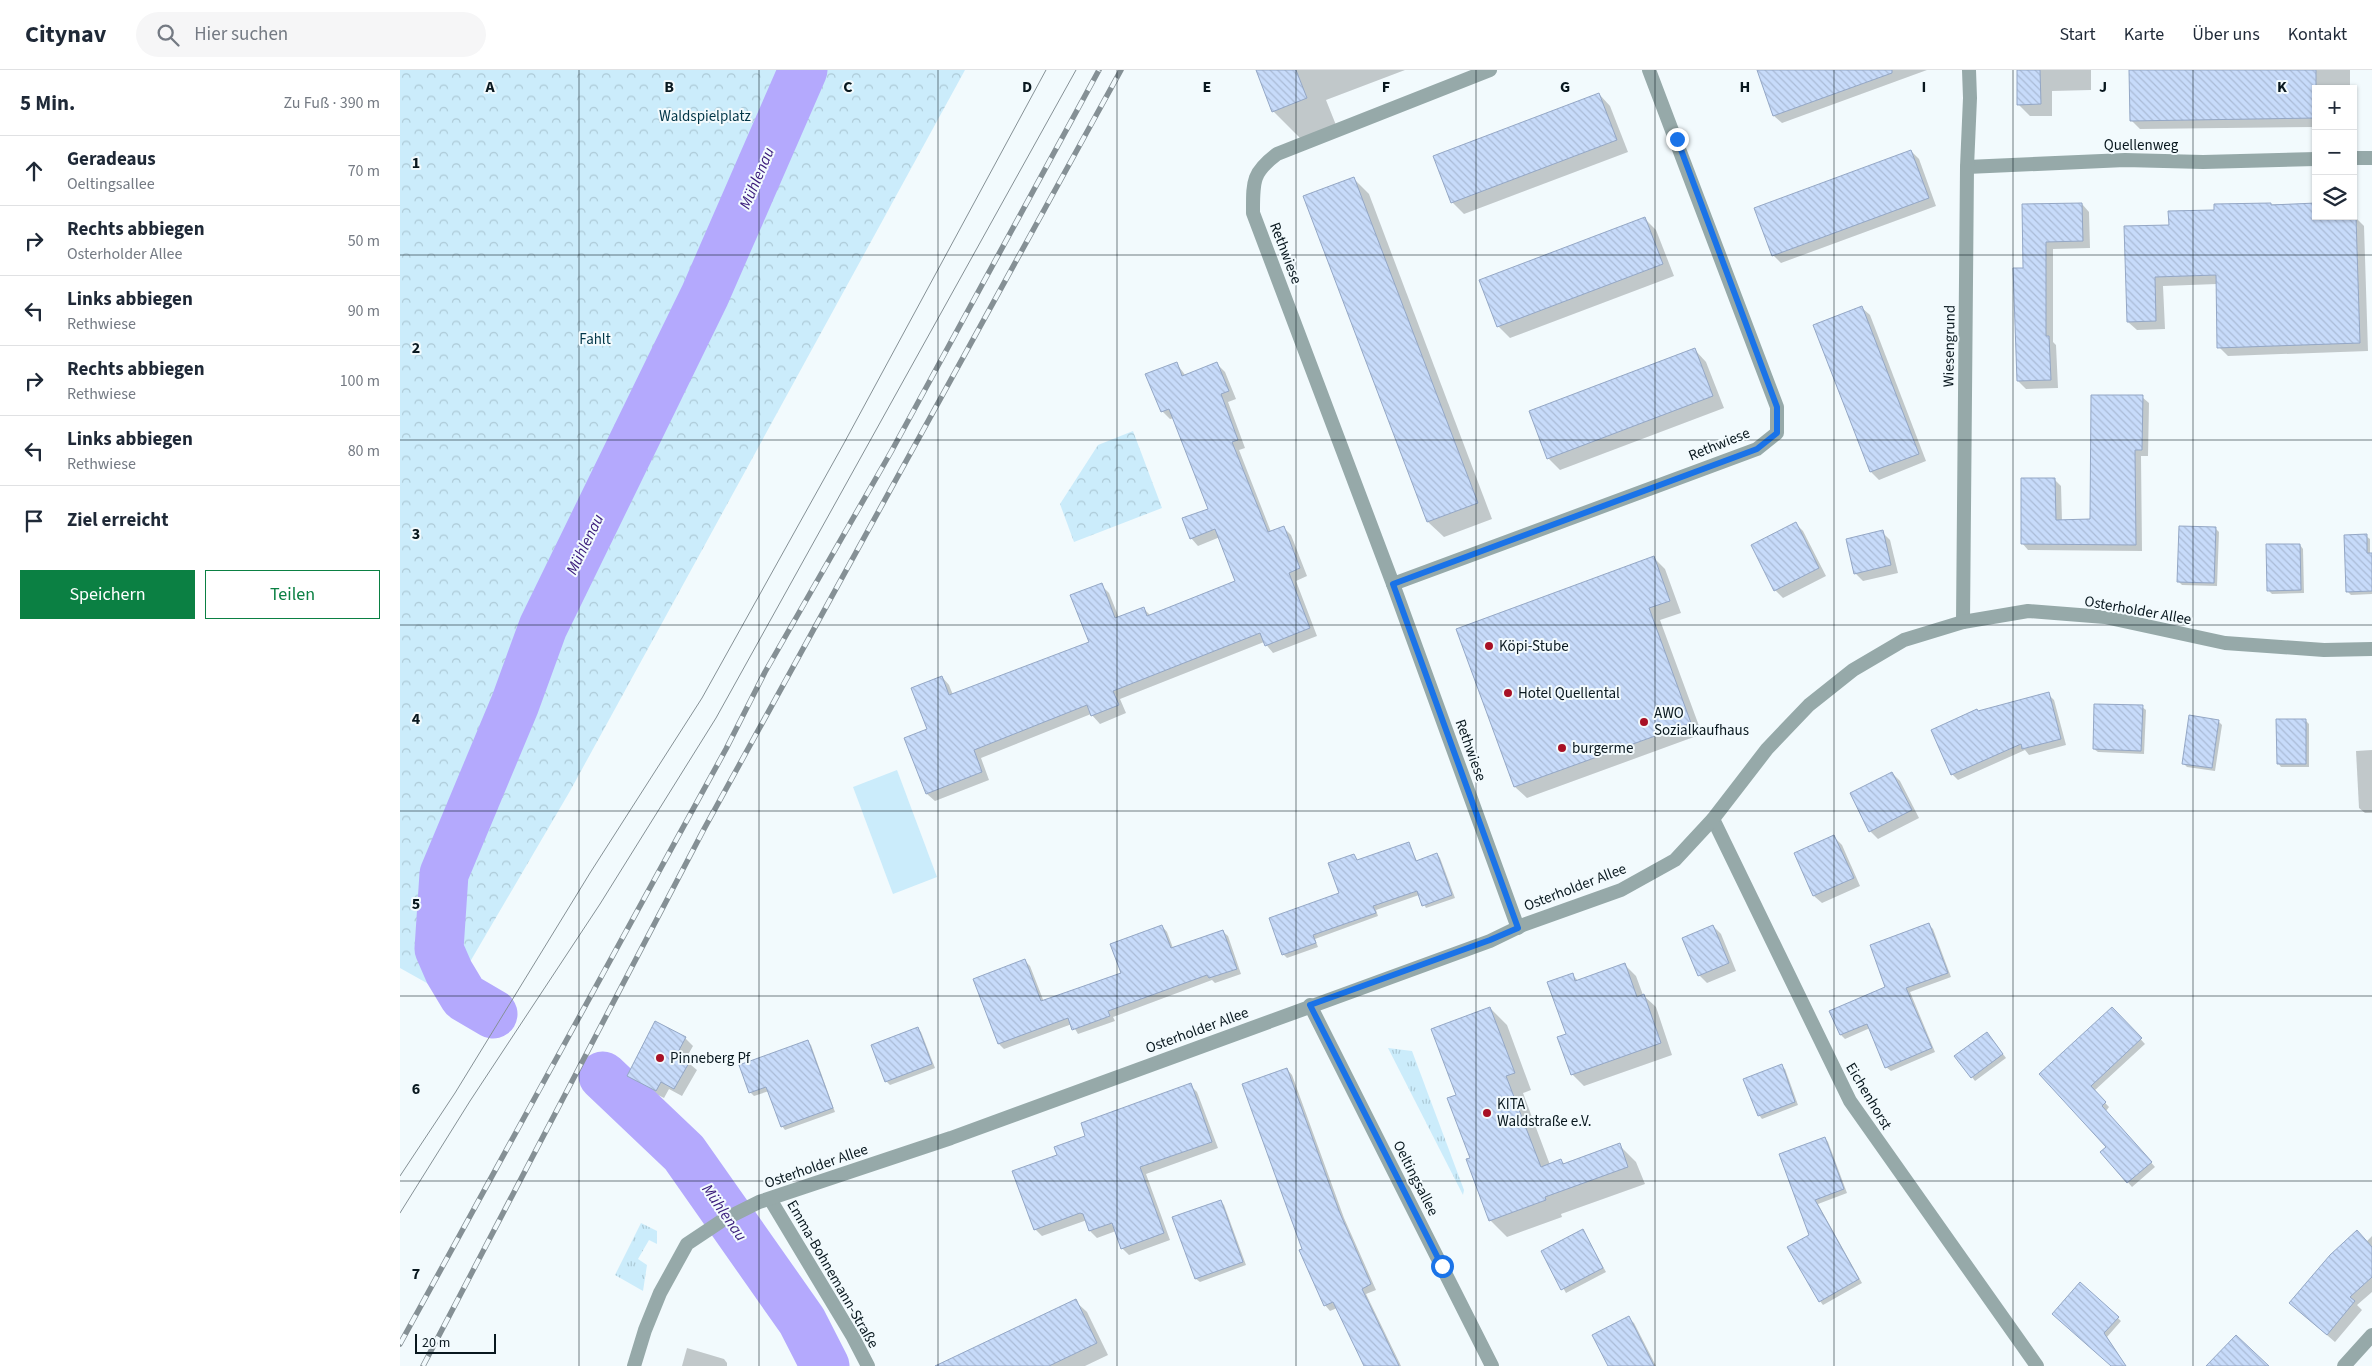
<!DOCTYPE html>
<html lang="de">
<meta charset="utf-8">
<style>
:root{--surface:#fff;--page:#f6f6f7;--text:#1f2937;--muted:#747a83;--line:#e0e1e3;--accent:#0b8043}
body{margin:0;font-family:"Source Sans 3",sans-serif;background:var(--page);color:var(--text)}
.controls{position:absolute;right:15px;top:15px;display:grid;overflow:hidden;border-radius:0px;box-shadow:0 1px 4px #0004}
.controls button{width:45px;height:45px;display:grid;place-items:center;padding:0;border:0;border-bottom:1px solid var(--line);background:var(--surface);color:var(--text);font:25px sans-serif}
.scale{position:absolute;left:15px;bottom:12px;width:81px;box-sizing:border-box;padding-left:5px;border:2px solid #09181f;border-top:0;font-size:14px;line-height:18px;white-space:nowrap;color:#09181f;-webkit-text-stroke:4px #f2fafd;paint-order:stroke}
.stop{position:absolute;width:15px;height:15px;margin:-11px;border:4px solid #1a73e8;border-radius:50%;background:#fff}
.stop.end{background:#1a73e8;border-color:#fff;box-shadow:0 1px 5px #0008}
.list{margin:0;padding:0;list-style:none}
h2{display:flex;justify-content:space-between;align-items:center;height:65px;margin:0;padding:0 20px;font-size:21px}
h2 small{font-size:16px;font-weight:400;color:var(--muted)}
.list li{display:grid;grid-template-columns:32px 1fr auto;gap:15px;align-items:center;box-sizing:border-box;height:70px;padding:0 20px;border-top:1px solid var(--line)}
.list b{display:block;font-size:19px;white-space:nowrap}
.list p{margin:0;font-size:16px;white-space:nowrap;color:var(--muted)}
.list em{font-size:16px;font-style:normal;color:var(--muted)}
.actions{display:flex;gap:10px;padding:15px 20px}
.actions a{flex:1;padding:11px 0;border:1px solid var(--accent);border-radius:0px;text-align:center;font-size:18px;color:var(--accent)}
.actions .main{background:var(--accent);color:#fff}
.icon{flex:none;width:28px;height:28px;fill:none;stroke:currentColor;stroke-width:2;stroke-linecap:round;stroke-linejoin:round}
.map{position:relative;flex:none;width:1972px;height:1296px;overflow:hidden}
header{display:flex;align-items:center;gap:30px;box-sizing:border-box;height:70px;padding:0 25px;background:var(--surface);border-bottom:1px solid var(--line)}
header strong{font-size:24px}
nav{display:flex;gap:28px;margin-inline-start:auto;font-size:18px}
.search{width:350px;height:45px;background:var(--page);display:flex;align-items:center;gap:12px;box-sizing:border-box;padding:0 18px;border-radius:28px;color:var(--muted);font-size:19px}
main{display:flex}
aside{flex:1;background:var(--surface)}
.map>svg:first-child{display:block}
</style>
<header>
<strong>Citynav</strong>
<div class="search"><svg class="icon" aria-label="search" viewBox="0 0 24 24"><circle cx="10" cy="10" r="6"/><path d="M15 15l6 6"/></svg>Hier suchen</div>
<nav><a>Start</a><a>Karte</a><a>Über uns</a><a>Kontakt</a></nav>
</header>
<main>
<aside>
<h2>5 Min.<small>Zu Fuß · 390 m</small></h2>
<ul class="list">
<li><svg class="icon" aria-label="ahead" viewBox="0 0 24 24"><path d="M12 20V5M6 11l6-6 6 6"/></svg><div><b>Geradeaus</b><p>Oeltingsallee</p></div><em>70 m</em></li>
<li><svg class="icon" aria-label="right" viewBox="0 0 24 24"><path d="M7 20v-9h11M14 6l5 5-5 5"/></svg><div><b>Rechts abbiegen</b><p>Osterholder Allee</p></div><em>50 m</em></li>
<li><svg class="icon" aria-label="left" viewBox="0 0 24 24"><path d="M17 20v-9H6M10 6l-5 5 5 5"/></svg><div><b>Links abbiegen</b><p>Rethwiese</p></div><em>90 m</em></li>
<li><svg class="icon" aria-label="right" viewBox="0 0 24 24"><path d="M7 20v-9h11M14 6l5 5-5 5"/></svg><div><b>Rechts abbiegen</b><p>Rethwiese</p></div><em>100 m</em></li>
<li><svg class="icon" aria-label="left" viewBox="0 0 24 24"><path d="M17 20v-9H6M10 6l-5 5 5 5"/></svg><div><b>Links abbiegen</b><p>Rethwiese</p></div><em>80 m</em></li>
<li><svg class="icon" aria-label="arrive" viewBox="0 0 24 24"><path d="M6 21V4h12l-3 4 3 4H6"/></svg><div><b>Ziel erreicht</b></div></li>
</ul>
<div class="actions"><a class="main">Speichern</a><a>Teilen</a></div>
</aside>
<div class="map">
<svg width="1972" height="1296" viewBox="0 0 1972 1296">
<defs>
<pattern id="grass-tufts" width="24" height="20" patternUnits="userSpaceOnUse" patternTransform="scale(1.25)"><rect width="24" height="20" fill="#cbecfb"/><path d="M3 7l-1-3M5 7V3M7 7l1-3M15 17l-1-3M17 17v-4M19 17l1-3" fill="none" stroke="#adcad7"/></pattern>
<pattern id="forest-crowns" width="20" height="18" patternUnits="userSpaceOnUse" patternTransform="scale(1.25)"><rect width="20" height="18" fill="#cbecfb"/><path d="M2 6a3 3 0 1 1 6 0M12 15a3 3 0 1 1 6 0" fill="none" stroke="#adcad7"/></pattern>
<pattern id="building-back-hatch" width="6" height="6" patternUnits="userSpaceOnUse" patternTransform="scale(1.25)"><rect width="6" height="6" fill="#c7dbfa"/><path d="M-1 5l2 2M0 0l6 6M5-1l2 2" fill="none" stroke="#aabbd6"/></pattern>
</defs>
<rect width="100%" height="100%" fill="#f2fafd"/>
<!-- grass -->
<g fill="url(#grass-tufts)">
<path d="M988,978L1012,981L1064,1120L1063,1125Z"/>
<path d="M241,1153L257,1161V1174L249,1170L238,1189L247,1195L243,1221L215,1205Z"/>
</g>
<!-- forest -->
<g fill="url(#forest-crowns)">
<path d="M0,0H565L170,721L50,926L0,898Z"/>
<path d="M733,361L762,438L674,472L660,434L698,375Z"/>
</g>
<!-- pitch -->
<path fill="#cbecfb" d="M497,700L537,807L493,824L453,717Z"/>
<!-- shadow -->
<g fill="#0003">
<path d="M858,0H1005L926,30L938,60L905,73L873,41Z"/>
<path d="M1358,0H1527L1382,53L1374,46Z"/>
<path d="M1618,0H1691V20L1652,21V46H1630L1618,34Z"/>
<path d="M1730,0H1950V19H1916V57L1740,59L1731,50Z"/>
<path d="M1199,24L1210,36L1228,82L1064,144L1052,132Z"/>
<path d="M1511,81L1519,89L1536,136L1381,193L1373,185Z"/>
<path d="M953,108L969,124L1092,449L1044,467L1028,452L905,127Z"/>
<path d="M1682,134L1689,142L1690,178L1653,179V272L1656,275L1658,318L1626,319L1618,311L1624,199L1623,135Z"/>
<path d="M1916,134V146L1956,148L1964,156L1968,281L1828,286L1819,277L1817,214L1763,216L1765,259L1737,260L1728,252L1770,156L1816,141L1815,135Z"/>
<path d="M1244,148L1256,160L1274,206L1110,268L1098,256Z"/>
<path d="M1462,238L1470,245L1526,391L1479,410L1471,402L1415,256Z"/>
<path d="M1295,280L1306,292L1324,338L1160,400L1148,388Z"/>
<path d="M776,293L786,306L817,294L825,302L836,329L828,332L845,378L839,380L871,462L883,457L891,465L907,506L896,511L917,566L873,583L864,572L720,629L726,643L700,654L691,644L581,688L589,710L535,731L527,724L506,669L529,660L542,607L549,615L553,625L690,572L701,515L709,523L719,548L743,538L751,546L837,512L820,467L798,476L791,468L810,440L774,348L770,349L762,341Z"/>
<path d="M1742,327L1749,333L1748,386H1741L1742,481L1628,480L1622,473L1654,409L1661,416L1662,451H1692Z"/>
<path d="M1395,453L1403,461L1426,506L1383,528L1375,520Z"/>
<path d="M1815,458L1819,462L1817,516L1782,515L1779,512Z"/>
<path d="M1482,462L1490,470L1498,503L1463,511L1455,503Z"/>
<path d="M1966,466L1970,469V484H1972V524L1951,525L1947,521Z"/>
<path d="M1900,475L1903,479L1904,523L1872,524L1868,520Z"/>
<path d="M1254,488L1265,499L1281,543L1260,550L1302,664L1127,728L1115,717Z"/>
<path d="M1648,624L1654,630L1666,675L1629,685L1625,680L1558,710L1552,704L1578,642Z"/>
<path d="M1742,637L1746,640L1744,684L1698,682L1694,679Z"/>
<path d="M1818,651L1822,655L1815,701L1787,697L1783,693Z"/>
<path d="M1906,651L1909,654V697H1881L1878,693Z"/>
<path d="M1972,680V743H1965L1959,738L1956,681Z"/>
<path d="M1492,703L1500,711L1519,748L1478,769L1470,761Z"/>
<path d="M1434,767L1442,775L1460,816L1422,833L1414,826L1396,784Z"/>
<path d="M1008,773L1017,791L1037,784L1040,788L1055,828L1026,838L1019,825L976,840L978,846L915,869L918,877L887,888L883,884L940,824L954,785L958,791Z"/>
<path d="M1529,855L1533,859L1551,907L1510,922L1535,982L1491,1001L1486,997L1470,958L1445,969L1441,965L1487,917Z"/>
<path d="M762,856L767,862L773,878L822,861L828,866L841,904L815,913L812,910L713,947L715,951L678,964L672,954L604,979L599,974L574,910L625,891L630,896L644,932L723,903Z"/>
<path d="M1313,856L1321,864L1336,901L1307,913L1299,905Z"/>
<path d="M1224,894L1236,906L1243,925L1256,937L1272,985L1184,1016L1172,1004L1173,905L1178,911Z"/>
<path d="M1090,938L1107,955L1131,1020L1123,1023L1150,1095L1161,1091L1165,1094L1219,1075L1236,1092L1245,1114L1161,1144L1162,1147L1107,1167L1090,1150L1071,1088L1057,1026Z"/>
<path d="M1712,938L1745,974L1694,1021L1709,1037L1706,1041L1755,1097L1732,1117L1702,1082L1708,1077L1641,1004Z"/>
<path d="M517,958L521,962L535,998L490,1015L486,1011L472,975Z"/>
<path d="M1590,967L1606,988L1575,1011L1572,1007Z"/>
<path d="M285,968L293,976L285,990L297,1000L282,1026L269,1019L264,1028L236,1014L228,1006Z"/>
<path d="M407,971L411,975L435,1042L385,1060L382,1056L369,1021L354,1026L350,1022Z"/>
<path d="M1381,996L1385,999L1398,1035L1362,1049L1359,1045Z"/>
<path d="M887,999L892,1005L944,1148L976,1220L966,1224L1001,1296H965L937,1238L930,1241L925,1235L904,1180Z"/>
<path d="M790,1015L797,1022L818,1078L746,1104L770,1170L729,1185L722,1178L716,1161L697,1168L690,1161L687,1150L642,1166L635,1159L659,1086Z"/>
<path d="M1425,1068L1428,1072L1447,1123L1418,1134L1462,1213L1423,1235L1420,1231L1410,1165L1381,1084Z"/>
<path d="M820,1131L824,1135L846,1195L800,1212L796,1209L774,1148Z"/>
<path d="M1183,1161L1206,1202L1166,1223L1143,1182Z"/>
<path d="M1972,1166V1222L1957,1235L1962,1240L1935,1272L1899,1241Z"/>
<path d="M1680,1214L1721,1251L1707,1267L1726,1296H1711Z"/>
<path d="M675,1231L687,1242L708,1285L685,1296H537Z"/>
<path d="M1228,1248L1234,1253L1256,1296H1209Z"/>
<path d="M287,1278L324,1289L327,1293V1296H282Z"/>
</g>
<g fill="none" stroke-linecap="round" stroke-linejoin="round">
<!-- river -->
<g stroke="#b4a9fd" stroke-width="49">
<path d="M93,944L64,927L49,902L39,879L44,804L115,634L143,557L305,225L403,0"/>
<path d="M203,1006L284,1083L402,1251L425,1296"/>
</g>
</g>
<!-- building -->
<g fill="url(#building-back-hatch)" stroke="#94a7c5">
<path d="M856,0H896L907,28L872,42Z"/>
<path d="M1357,0H1492V3L1373,46Z"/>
<path d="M1617,0H1640L1641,34L1617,35Z"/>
<path d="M1729,0H1916V48L1730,51Z"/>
<path d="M1199,23L1217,70L1051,133L1033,86Z"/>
<path d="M1511,80L1529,128L1372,186L1354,138Z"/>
<path d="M954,107L1078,433L1027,452L903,126Z"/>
<path d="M1682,133L1683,171L1646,172V266H1649L1651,310L1617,311L1613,198H1623L1622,134Z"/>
<path d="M1871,133V135L1916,133V146L1956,147L1960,273L1817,278L1816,205L1755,207L1756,251L1727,252L1724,156L1769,155L1768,141L1814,140V134Z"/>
<path d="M1245,147L1263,194L1097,257L1079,210Z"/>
<path d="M1462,236L1519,384L1470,402L1413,255Z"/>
<path d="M1295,278L1313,326L1147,389L1129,341Z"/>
<path d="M777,292L782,306L817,292L829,321L821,324L838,370L832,372L868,462L884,456L900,498L889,503L910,558L865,576L860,563L713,621L719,635L691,646L687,635L574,680L582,702L526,724L504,668L527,659L511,618L542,606L549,625L689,572L670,525L702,513L715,548L744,537L747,546L835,511L815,459L790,469L782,448L808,439L769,339L761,342L745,304Z"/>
<path d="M1691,325H1743L1742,380H1735L1736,475L1621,474V408H1655L1656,450L1690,449Z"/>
<path d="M1396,452L1419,498L1374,521L1351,475Z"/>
<path d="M1779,456L1816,457L1814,513L1777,512Z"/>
<path d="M1483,460L1491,495L1454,504L1446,469Z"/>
<path d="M1967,464V483H1972V521L1946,522L1944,465Z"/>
<path d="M1866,474H1900L1901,520L1867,521Z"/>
<path d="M1254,486L1270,531L1249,538L1291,653L1114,717L1056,559Z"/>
<path d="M1649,622L1661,669L1622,679L1621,674L1551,705L1531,660L1577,639L1578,641Z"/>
<path d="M1694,634L1743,635L1741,681L1693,679Z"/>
<path d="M1789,645L1819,650L1812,698L1782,694Z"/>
<path d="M1876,649H1906V694H1877Z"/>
<path d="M1492,702L1512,740L1469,762L1450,723Z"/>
<path d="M1434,765L1454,808L1413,826L1394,783Z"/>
<path d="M1009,772L1016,791L1037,783L1052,825L1022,836L1017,821L973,836L976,843L913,865L916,873L882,885L869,848L939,823L928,793L954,784L957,790Z"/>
<path d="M1529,853L1548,903L1506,918L1532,978L1485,998L1467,954L1440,965L1429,941L1485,917L1470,875Z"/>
<path d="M762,855L771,878L823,860L837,899L809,908L807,905L708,941L710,946L672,960L668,948L598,974L573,909L625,889L641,931L721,903L710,874Z"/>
<path d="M1313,855L1329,893L1298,906L1282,868Z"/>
<path d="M1225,893L1237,927L1244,924L1261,973L1171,1005L1157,967L1166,964L1147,912L1173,903L1175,911Z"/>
<path d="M1090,937L1115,1003L1106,1006L1141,1097L1161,1089L1163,1094L1220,1073L1228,1097L1145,1127L1146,1130L1089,1151L1066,1089L1070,1088L1047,1028L1056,1025L1031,959Z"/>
<path d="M1712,937L1742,968L1691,1016L1706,1032L1702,1036L1752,1092L1727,1113L1700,1082L1706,1077L1639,1004Z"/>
<path d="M255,951L286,967L277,984L290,991L274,1019L261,1012L256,1021L227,1006Z"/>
<path d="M518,957L532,994L485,1012L471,975Z"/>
<path d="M1587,962L1603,984L1571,1008L1554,986Z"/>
<path d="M408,970L433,1038L381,1057L366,1017L349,1023L339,995Z"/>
<path d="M1382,994L1395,1032L1358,1046L1343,1009Z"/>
<path d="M887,998L939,1141L971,1214L962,1219L999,1296H964L933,1232L924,1236L899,1180L902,1179L842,1014Z"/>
<path d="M791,1013L812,1072L740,1097L764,1163L721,1179L712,1153L689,1161L683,1144L680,1143L634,1160L612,1101L657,1085L654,1077L685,1066L681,1053Z"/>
<path d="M1425,1067L1444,1119L1415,1130L1459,1209L1419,1232L1387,1177L1409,1165L1379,1084Z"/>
<path d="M821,1130L843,1192L795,1209L772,1147Z"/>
<path d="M1183,1159L1203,1198L1161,1220L1141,1181Z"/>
<path d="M1957,1160L1972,1177V1207L1950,1227L1955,1231L1927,1265L1889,1233L1930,1185Z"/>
<path d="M1680,1212L1719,1247L1704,1263L1726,1296H1711L1652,1244Z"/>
<path d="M676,1229L697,1273L649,1296H535Z"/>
<path d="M1229,1246L1254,1296H1208L1192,1265Z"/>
<path d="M1836,1265L1869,1296H1806Z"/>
</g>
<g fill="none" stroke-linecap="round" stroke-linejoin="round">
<!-- minor -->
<g stroke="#96a9a9" stroke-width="14">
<path d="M1090,0L877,84C852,103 853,111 853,143L993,514L1118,858"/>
<path d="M1953,88H1972"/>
<path d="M1567,97L1725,90L1803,92L1916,89"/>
<path d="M993,514L1357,379L1377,363V337L1249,0"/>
<path d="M1563,552L1567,97L1570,28L1569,0"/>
<path d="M1313,749L1450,1031L1637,1296"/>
<path d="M910,935L1092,1296"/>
<path d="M370,1129L453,1267L468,1296"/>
<path d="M234,1296L245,1260L260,1223L287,1174L323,1150L359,1132L551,1068L1090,871L1123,855L1221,820L1275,790L1313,749L1367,679L1409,635L1453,600L1504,570L1563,552L1628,541L1705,547L1825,573L1924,580L1972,579"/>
<path d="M1944,1296L1972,1265"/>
</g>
<!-- tram -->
<g stroke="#859095" stroke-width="1">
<path d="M0,1106L55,1023L190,803L302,628L443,375L646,0"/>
<path d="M0,1143L70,1031L200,834L316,648L676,0"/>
</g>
<!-- rail casing -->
<g stroke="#859095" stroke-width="5.5">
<g id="rail">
<path d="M0,1274L326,679L365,602L491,382L699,0"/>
<path d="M23,1296L304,759L721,0"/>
</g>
</g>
<!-- rail -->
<use href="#rail" stroke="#f2fafd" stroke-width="4" stroke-dasharray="11" stroke-linecap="butt"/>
</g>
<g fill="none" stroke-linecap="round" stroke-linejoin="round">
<!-- route -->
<path stroke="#1a73e8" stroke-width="6" d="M1042,1196L910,935L1090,870L1118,858L993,514L1357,379L1377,363V337L1277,69"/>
</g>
<!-- grid -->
<path fill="none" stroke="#09181f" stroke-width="1" stroke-opacity="0.55" d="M179,0V1296M359,0V1296M538,0V1296M717,0V1296M896,0V1296M1076,0V1296M1255,0V1296M1434,0V1296M1613,0V1296M1793,0V1296M0,185H1972M0,370H1972M0,555H1972M0,741H1972M0,926H1972M0,1111H1972"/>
<!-- markers -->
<g fill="#a81125" stroke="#f2fafd" stroke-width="2">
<circle cx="1089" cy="576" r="5"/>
<circle cx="1108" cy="623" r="5"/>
<circle cx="1244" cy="652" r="5"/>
<circle cx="1162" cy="678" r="5"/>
<circle cx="260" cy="988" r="5"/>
<circle cx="1087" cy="1043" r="5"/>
</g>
<g text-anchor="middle" stroke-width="4" stroke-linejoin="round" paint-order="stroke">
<!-- park labels -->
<g font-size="15" fill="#003547" stroke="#f2fafd">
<text x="305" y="51">Waldspielplatz</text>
<text x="195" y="274">Fahlt</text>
</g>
<!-- street labels -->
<g font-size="15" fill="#09181f" stroke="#f2fafd">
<text x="1741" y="80">Quellenweg</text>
<text transform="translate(886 183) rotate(69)" y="5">Rethwiese</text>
<text transform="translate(1549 276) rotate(-89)" y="5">Wiesengrund</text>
<text transform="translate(1319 374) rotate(-22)" y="5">Rethwiese</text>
<text transform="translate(1738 540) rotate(10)" y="5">Osterholder Allee</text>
<text transform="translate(1071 680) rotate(70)" y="5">Rethwiese</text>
<text transform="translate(1175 817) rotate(-21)" y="5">Osterholder Allee</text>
<text transform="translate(797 960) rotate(-20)" y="5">Osterholder Allee</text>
<text transform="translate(1469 1026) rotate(59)" y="5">Eichenhorst</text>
<text transform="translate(416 1096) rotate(-19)" y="5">Osterholder Allee</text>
<text transform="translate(1016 1108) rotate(63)" y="5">Oeltingsallee</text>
<text transform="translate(433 1204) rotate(60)" y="5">Emma-Bohnemann-Straße</text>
</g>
<!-- poi labels -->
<g font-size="15" fill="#09181f" stroke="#f2fafd" text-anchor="start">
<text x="1099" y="581">Köpi-Stube</text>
<text x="1118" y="628">Hotel Quellental</text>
<text x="1254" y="648">AWO<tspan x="1254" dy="17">Sozialkaufhaus</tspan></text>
<text x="1172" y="683">burgerme</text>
<text x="270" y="993">Pinneberg Pf</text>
<text x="1097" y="1039">KITA<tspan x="1097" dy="17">Waldstraße e.V.</tspan></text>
</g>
<!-- water labels -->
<g font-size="16" font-style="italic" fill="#381979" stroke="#f2fafd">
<text transform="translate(356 108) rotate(-67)" y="6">Mühlenau</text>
<text transform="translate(184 474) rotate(-64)" y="6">Mühlenau</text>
<text transform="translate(325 1142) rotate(55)" y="6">Mühlenau</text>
</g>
</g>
<g font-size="16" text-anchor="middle" font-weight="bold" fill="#09181f" stroke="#f2fafd" stroke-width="4" stroke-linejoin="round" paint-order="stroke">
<text x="90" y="22">A</text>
<text x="269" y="22">B</text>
<text x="448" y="22">C</text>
<text x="627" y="22">D</text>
<text x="807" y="22">E</text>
<text x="986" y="22">F</text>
<text x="1165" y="22">G</text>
<text x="1345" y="22">H</text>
<text x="1524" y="22">I</text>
<text x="1703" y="22">J</text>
<text x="1882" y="22">K</text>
<text x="16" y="98">1</text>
<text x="16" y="283">2</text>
<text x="16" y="469">3</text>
<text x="16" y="654">4</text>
<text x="16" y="839">5</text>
<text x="16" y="1024">6</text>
<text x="16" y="1209">7</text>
</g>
</svg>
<div class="controls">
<button>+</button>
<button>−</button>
<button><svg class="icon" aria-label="layers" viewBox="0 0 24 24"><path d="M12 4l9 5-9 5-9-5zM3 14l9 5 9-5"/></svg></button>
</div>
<div class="scale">20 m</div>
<div class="stop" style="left:1042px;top:1196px"></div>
<div class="stop end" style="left:1277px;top:69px"></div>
</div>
</main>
